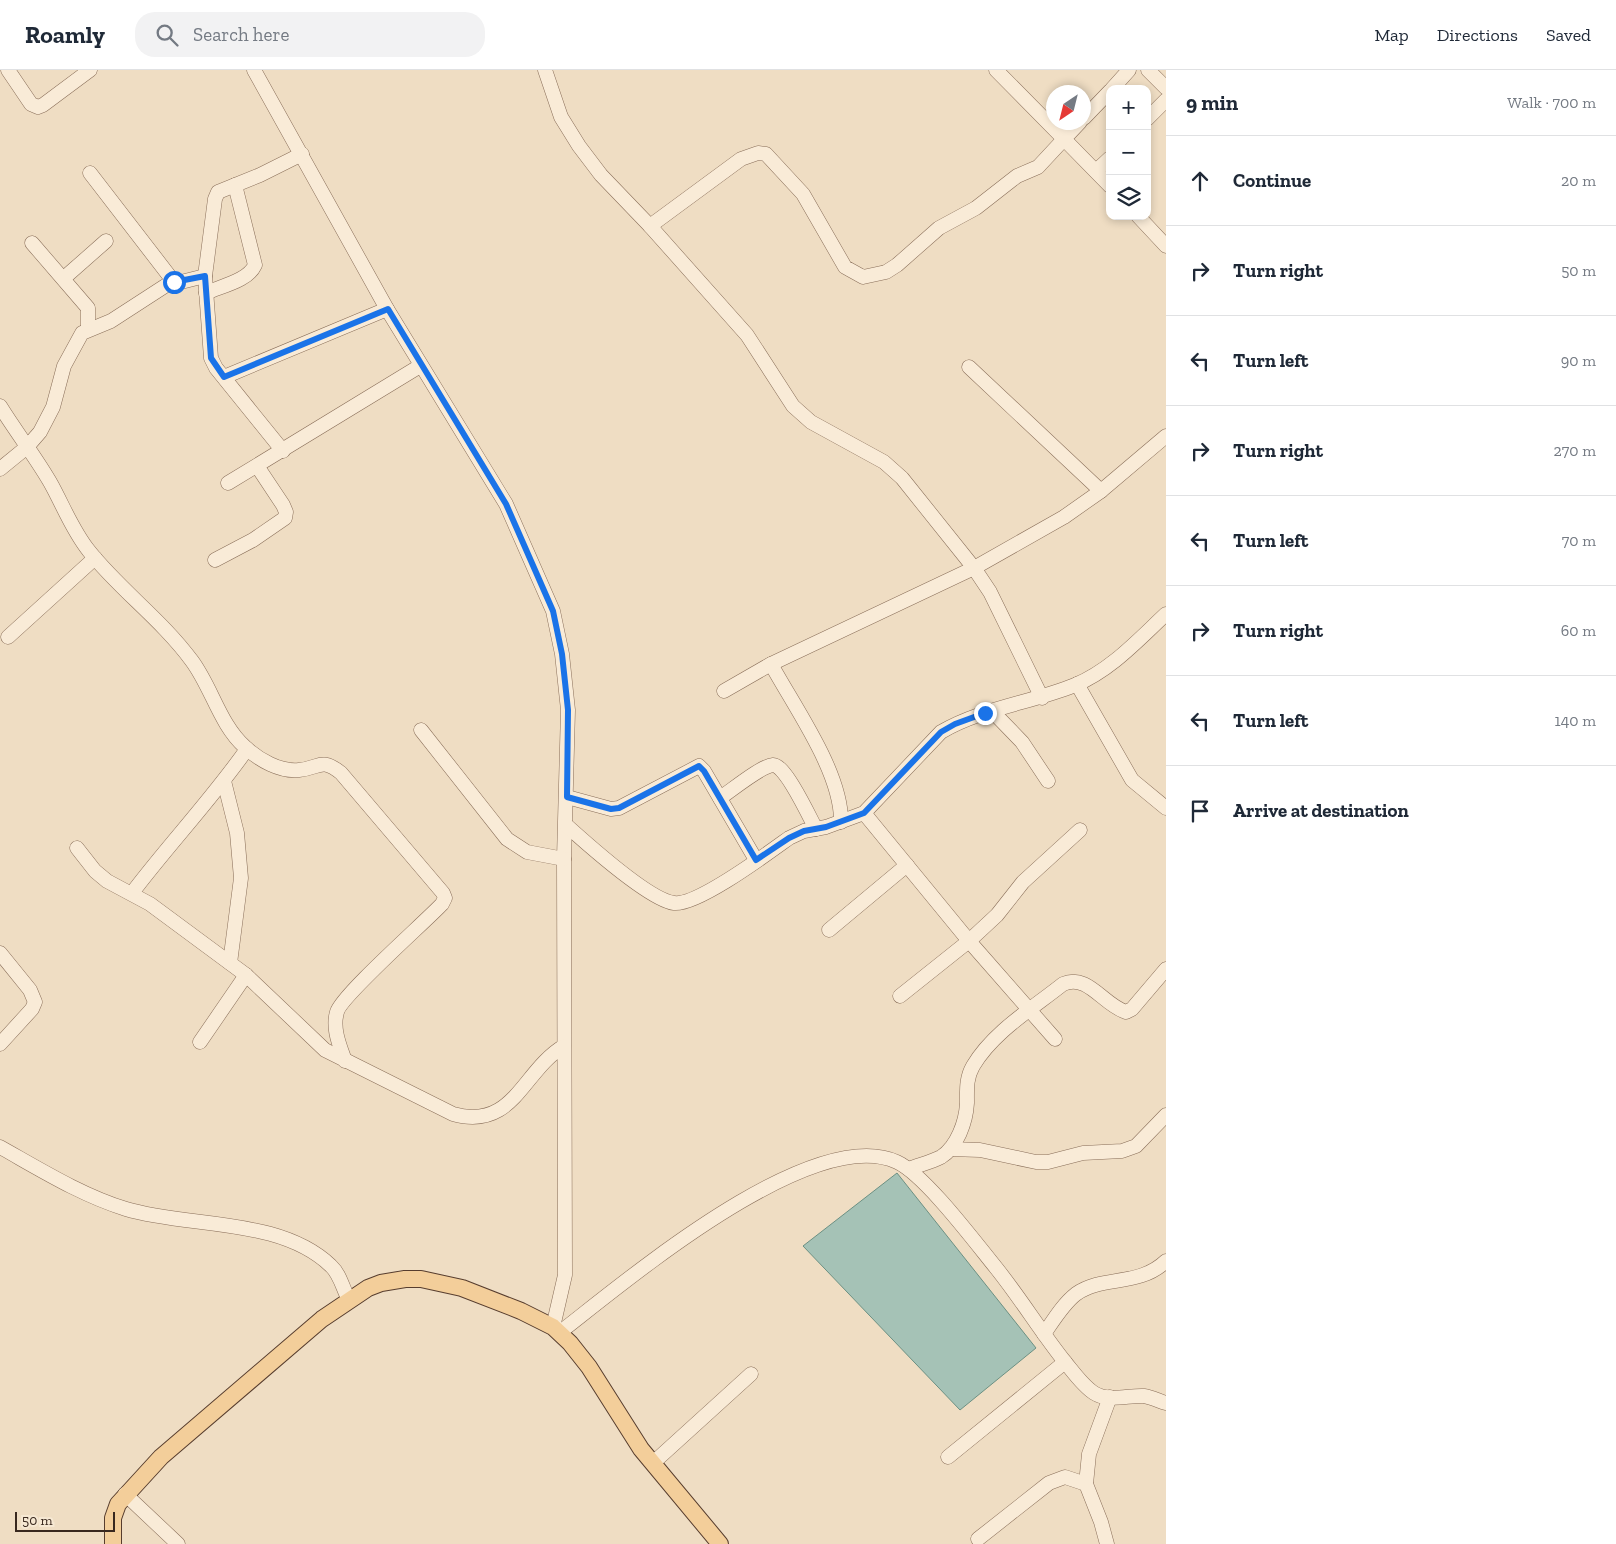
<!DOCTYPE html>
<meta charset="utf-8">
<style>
:root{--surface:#fff;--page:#f2f2f3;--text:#1f2937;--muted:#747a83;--line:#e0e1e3}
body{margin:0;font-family:"Zilla Slab",serif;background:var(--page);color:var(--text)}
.controls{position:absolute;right:15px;top:15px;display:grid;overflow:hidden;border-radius:10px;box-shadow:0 2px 8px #0003}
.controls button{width:45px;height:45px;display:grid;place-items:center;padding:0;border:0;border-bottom:1px solid var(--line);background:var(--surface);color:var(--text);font:25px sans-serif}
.compass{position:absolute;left:1046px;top:15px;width:45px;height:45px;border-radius:50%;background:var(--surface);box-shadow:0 2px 8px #0003;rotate:215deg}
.scale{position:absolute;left:15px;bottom:12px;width:100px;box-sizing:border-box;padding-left:5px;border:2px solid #39281e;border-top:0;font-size:14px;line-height:18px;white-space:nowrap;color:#39281e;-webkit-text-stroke:4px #f6e8d3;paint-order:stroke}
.stop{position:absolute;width:15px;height:15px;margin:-11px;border:4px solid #1a73e8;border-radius:50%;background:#fff}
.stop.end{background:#1a73e8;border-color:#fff;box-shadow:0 1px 5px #0008}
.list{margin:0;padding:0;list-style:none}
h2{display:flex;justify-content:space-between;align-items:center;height:65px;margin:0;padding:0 20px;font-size:21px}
h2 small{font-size:16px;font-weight:400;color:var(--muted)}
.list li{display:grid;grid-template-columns:32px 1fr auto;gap:15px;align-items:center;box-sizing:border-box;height:90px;padding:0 20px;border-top:1px solid var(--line)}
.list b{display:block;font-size:19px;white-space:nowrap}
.list em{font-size:16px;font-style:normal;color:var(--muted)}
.icon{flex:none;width:28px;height:28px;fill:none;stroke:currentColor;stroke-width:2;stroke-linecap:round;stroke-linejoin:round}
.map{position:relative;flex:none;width:1166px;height:1474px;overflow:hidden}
header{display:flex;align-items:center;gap:30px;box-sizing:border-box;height:70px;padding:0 25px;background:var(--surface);border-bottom:1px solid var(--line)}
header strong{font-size:24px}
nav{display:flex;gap:28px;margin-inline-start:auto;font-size:18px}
.search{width:350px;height:45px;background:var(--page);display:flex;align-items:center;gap:12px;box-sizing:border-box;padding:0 18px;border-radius:20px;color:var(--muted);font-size:19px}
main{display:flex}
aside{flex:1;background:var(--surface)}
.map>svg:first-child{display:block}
</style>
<header>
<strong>Roamly</strong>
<div class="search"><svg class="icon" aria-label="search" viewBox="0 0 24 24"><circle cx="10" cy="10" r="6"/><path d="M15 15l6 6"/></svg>Search here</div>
<nav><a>Map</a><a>Directions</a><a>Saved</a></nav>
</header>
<main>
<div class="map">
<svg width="1166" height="1474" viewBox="0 0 1166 1474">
<rect width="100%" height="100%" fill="#efddc3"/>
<!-- water -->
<path fill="#a5c2b6" stroke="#6c9083" d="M897,1103L1036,1278L960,1340L803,1176Z"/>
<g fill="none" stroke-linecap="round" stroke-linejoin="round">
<!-- minor casing -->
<g stroke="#896e59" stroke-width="15">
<g id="minor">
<path d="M8,0L31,34L38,37L43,35L90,0"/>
<path d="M254,0L387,239L506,434L553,541L562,584L568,640L564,789L565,1205L553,1257"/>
<path d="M545,0L561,47L579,76L601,105L650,156L747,265L793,336L811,352L884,392L902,408L974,498L990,522L1042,628"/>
<path d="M1148,0L1166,18"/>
<path d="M1112,19L1129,0"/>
<path d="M1084,48L1110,21"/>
<path d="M1147,49L1166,30"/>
<path d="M1080,52L1064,69L1110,116"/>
<path d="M1096,101L1110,88"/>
<path d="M90,103L174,212"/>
<path d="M1138,146L1166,176"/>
<path d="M650,156L741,89L758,83L766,84L803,124L845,197L863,207L886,202L897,195L939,158L976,138L1017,106L1038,97L1064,69L996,0"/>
<path d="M32,173L88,238V259"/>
<path d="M64,208L106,171"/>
<path d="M206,223C221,216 248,211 255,195L235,115"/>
<path d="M969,297L1101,421"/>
<path d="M224,307L387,239"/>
<path d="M0,336C16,362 35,386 50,412C63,435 72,460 89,481C120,520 162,550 192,591C212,618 220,655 245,677C259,690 280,702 299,700C320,698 321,687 341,703L443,823L445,828L442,834C425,852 341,926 337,942C332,959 340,976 345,991"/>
<path d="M283,381L216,298L211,288L205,206L215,129L218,122L260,105L302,84"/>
<path d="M0,399L27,377L40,362L53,337L64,296L82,263L111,251L165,216L205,206"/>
<path d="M228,413L420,296"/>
<path d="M215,490L253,470L285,448L286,442L283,435L257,396"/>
<path d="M8,567L95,488"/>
<path d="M771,594C795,638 842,703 841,752"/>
<path d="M1077,614L1132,710L1166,738"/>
<path d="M724,621L771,594L974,498L1064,447L1101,421L1166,366"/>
<path d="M992,641L1022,672L1048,711"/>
<path d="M421,660L507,769L527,782L564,789"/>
<path d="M224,711L237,763L241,808L230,893"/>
<path d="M567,727L611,739L619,738L699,696L704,701L756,790"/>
<path d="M720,728C732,720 761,696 773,695C785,694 810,748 816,759"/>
<path d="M864,743L969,871L1055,969"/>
<path d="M566,755C586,773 649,830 674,833C697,836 768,783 789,768L804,761L826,757L864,743L941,662C982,638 1031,633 1075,615C1111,600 1138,570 1166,544"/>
<path d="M77,778L95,801L107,811L150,834L246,905L325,980L453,1044C514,1061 522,1001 564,976"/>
<path d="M132,823C169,774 212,729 247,679"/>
<path d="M829,860L907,795"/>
<path d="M0,883L30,920L35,932L32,939L0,974"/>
<path d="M900,926L969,871L997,845L1023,812L1080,760"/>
<path d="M200,972L246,905"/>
<path d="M0,1077C41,1100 81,1125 126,1139C189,1158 280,1147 331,1196C340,1204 343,1219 349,1230"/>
<path d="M950,1079L980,1080L1036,1092H1048L1083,1083L1122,1081L1136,1076L1166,1045"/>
<path d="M909,1099C919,1095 931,1092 941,1087C957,1077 966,1052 967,1033C967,1020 966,1008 973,996C993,962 1033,938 1063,914C1088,903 1103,935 1126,942L1132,939L1166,899"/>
<path d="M559,1263C625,1212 812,1053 897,1092C925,1105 975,1172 997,1199C1021,1229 1041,1262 1065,1292C1074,1303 1083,1316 1094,1323C1108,1332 1129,1325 1144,1326C1151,1327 1159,1331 1166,1333"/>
<path d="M1044,1264C1053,1251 1063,1234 1076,1224C1103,1205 1139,1217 1166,1191"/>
<path d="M948,1387L1065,1292"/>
<path d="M653,1393L751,1304"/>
<path d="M1086,1414L1089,1384L1110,1327"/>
<path d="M125,1424L178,1474"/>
<path d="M978,1469L1049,1413L1065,1407L1086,1414L1101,1452L1107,1474"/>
</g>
</g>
<!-- major casing -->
<g stroke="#573d2e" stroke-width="18">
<path id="major" d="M113,1474V1448L118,1434L161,1387L322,1249L368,1218L381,1213L405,1209H421L462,1218L521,1241L553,1257L570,1273L589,1297L641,1379L720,1474"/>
</g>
<!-- minor -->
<use href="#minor" stroke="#f9ebd7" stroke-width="14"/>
<!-- major -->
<use href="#major" stroke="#f3ce9a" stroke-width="16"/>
</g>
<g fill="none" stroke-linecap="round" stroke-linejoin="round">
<!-- route -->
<path stroke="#1a73e8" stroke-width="6" d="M174,212L205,206L211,288L224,307L388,239L506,434L553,541L562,584L568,640L567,727L611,739L619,738L699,696L704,701L756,790L789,768L804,761L826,757L864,743L941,662L955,654L985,643"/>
</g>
</svg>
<div class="controls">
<button>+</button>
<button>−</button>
<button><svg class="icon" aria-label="layers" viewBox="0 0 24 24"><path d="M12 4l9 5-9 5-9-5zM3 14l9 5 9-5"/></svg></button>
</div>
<svg class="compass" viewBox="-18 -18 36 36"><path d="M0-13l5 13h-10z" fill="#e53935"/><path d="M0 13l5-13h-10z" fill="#747a83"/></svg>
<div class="scale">50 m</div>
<div class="stop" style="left:174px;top:212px"></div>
<div class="stop end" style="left:985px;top:643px"></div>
</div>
<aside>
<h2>9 min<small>Walk · 700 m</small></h2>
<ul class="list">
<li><svg class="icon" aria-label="ahead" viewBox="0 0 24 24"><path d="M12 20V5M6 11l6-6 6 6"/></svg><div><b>Continue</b></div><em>20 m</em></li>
<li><svg class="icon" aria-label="right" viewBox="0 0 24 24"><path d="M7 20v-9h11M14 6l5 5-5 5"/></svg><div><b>Turn right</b></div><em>50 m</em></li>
<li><svg class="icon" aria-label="left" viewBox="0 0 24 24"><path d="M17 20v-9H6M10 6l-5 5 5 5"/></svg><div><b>Turn left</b></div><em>90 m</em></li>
<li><svg class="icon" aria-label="right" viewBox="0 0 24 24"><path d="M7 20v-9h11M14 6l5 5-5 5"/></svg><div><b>Turn right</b></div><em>270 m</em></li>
<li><svg class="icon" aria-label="left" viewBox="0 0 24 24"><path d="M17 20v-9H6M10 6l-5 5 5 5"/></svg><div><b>Turn left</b></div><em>70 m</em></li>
<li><svg class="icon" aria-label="right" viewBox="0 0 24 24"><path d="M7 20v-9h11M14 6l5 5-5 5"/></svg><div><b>Turn right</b></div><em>60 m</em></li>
<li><svg class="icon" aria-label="left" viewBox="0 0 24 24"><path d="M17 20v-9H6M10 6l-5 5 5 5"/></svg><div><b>Turn left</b></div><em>140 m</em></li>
<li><svg class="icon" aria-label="arrive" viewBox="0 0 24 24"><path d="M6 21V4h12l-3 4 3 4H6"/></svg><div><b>Arrive at destination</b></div></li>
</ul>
</aside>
</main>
